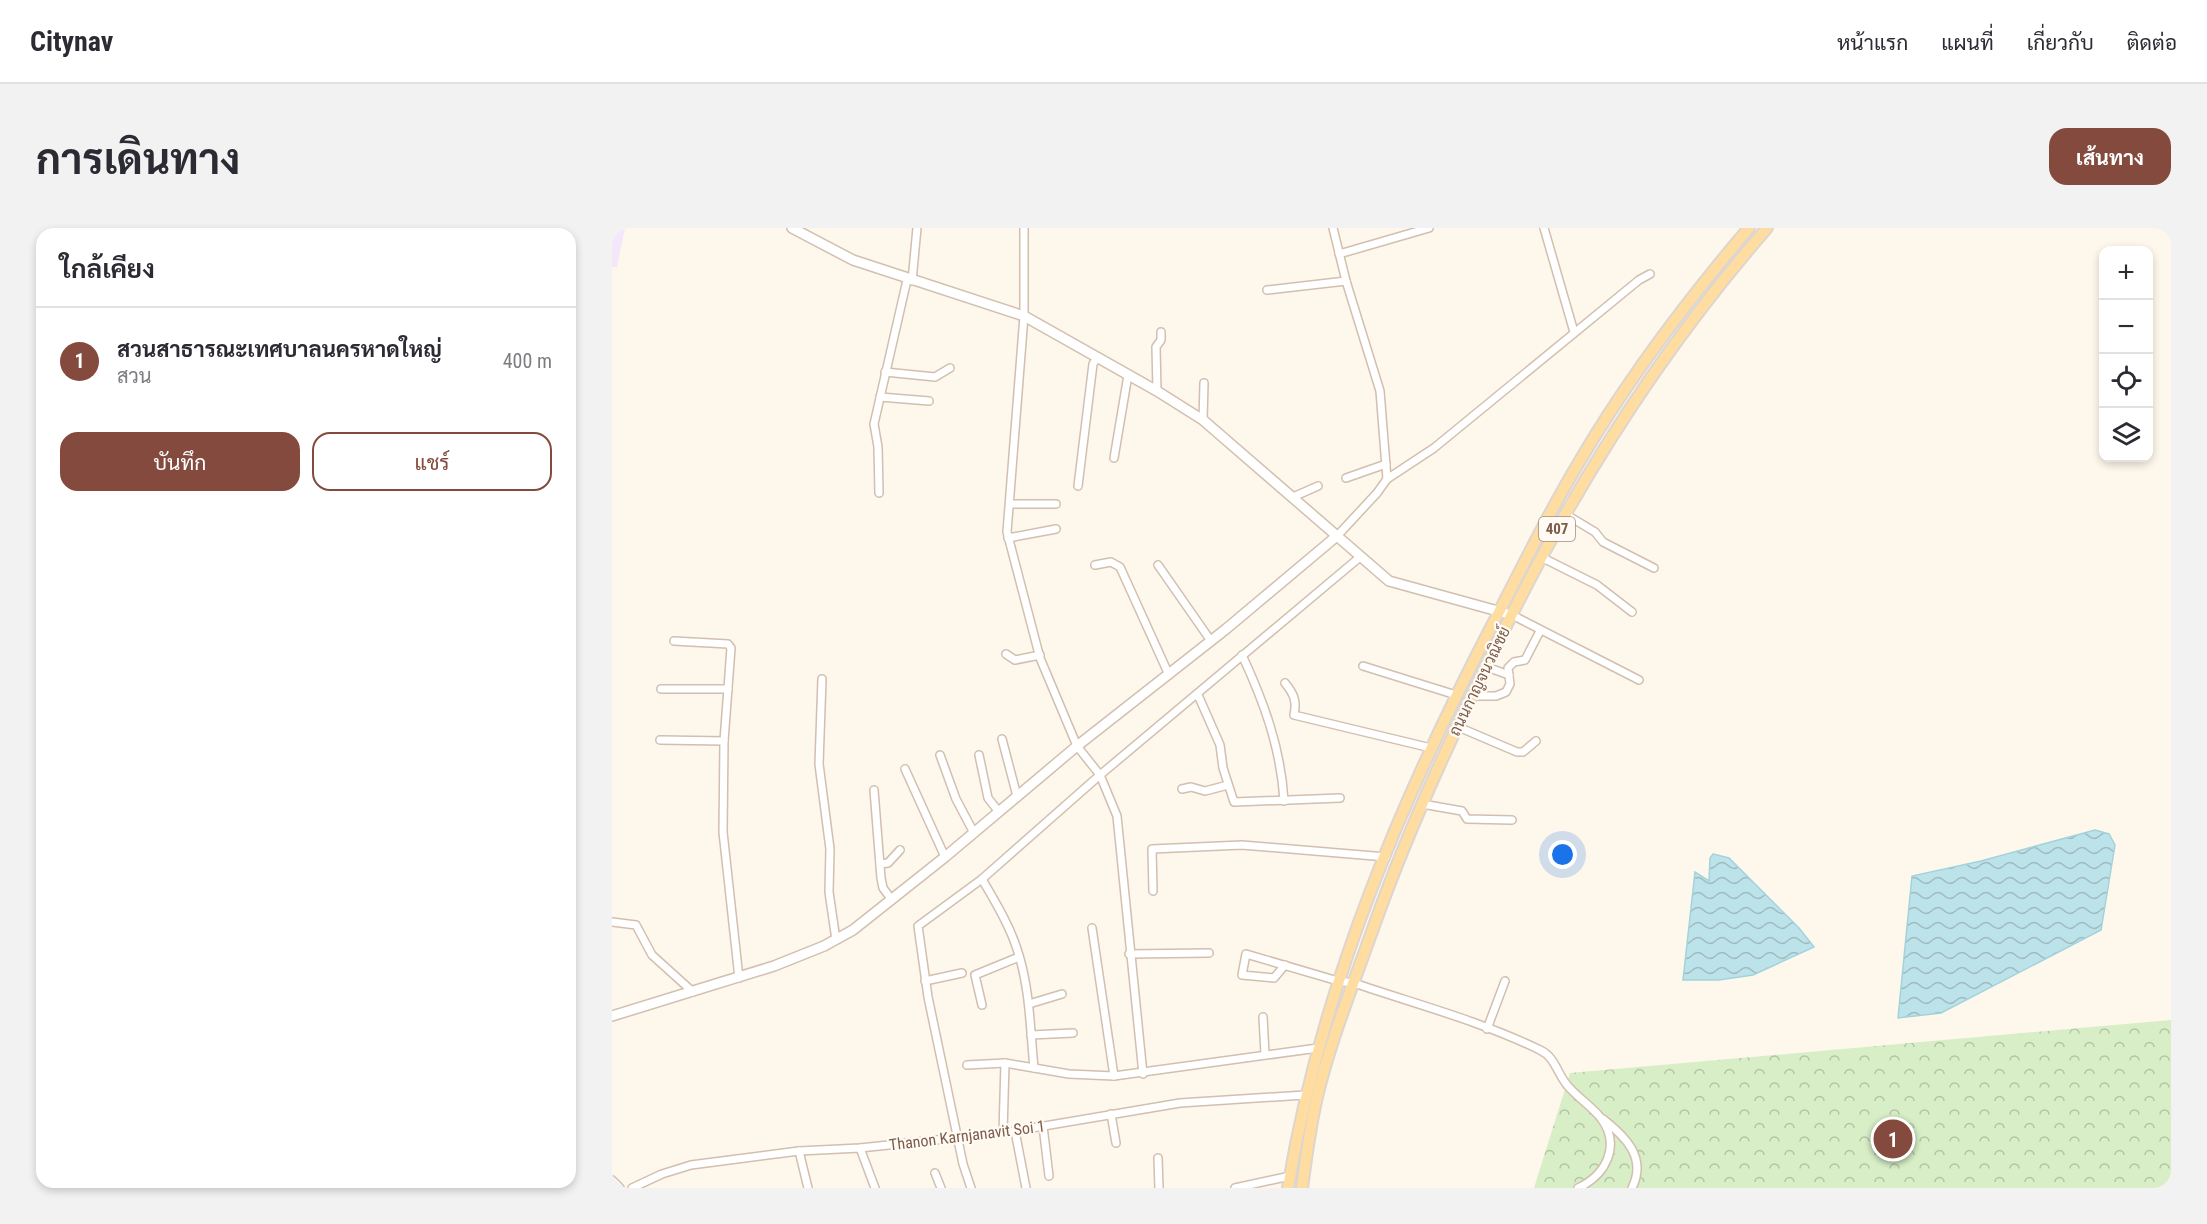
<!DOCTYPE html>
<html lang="th">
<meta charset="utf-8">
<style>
:root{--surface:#fff;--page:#f2f2f3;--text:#2b2b33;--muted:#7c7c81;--line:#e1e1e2;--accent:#834a3d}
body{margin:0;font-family:"Roboto Condensed",Sarabun,sans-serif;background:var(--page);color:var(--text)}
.controls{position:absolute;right:18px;top:18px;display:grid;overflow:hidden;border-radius:12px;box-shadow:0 3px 9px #0003}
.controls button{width:54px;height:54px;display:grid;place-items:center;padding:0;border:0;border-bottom:2px solid var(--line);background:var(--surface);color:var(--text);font:30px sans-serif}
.you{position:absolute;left:951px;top:627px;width:21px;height:21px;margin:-15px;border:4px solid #fff;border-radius:50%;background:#1a73e8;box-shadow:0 0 0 9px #1a73e833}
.badge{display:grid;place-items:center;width:39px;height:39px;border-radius:50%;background:var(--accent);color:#fff;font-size:20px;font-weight:700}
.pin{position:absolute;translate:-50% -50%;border:3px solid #fff;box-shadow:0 2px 6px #0006}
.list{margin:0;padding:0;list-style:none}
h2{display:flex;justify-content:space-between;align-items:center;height:78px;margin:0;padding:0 24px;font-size:26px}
h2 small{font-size:20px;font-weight:400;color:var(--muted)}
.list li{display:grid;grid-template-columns:39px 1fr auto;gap:18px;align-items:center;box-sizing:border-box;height:108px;padding:0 24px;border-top:2px solid var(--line)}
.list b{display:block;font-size:22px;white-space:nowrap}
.list p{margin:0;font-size:20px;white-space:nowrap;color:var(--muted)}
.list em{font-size:20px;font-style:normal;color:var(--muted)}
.actions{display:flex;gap:12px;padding:18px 24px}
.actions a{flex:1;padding:14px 0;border:2px solid var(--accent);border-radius:18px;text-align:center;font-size:21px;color:var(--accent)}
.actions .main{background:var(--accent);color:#fff}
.icon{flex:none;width:33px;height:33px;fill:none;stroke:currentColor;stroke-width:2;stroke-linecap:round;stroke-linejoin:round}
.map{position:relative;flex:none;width:1559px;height:960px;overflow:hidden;border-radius:18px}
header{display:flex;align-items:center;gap:36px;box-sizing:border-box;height:84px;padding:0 30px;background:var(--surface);border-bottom:2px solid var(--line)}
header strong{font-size:28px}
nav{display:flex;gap:33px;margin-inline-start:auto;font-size:21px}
.intro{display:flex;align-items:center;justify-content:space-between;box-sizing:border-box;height:144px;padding:0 36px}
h1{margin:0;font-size:42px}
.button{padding:15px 27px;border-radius:18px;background:var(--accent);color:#fff;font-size:21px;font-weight:700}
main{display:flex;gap:36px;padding:0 36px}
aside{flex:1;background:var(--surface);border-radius:18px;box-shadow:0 3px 9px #0003}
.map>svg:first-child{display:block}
</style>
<header>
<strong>Citynav</strong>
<nav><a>หน้าแรก</a><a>แผนที่</a><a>เกี่ยวกับ</a><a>ติดต่อ</a></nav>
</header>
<div class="intro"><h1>การเดินทาง</h1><a class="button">เส้นทาง</a></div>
<main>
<aside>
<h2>ใกล้เคียง<small></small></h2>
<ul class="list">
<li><span class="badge">1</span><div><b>สวนสาธารณะเทศบาลนครหาดใหญ่</b><p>สวน</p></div><em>400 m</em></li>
</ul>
<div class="actions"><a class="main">บันทึก</a><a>แชร์</a></div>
</aside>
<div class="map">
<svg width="1559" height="960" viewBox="0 0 1559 960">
<defs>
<pattern id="forest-crowns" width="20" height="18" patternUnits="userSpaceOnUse" patternTransform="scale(1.5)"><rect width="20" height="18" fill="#d7eec7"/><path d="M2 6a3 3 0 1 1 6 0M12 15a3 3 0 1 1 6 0" fill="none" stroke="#b3c4a4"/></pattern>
<pattern id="water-waves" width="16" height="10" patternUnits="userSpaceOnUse" patternTransform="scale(1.5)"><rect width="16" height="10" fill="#bde3ea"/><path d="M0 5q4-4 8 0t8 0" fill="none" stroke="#9fbbc0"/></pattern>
</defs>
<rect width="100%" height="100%" fill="#fef7eb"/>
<!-- education -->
<path fill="#f4e7fb" d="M0,0H13L5,39H0Z"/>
<!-- forest -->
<path fill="url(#forest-crowns)" d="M1559,792V960H922L958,845Z"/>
<!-- water -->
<g fill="url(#water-waves)" stroke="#a2d3dd" stroke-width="1.5">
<path d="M1483,602L1497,606L1503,617L1489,702L1329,785L1286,790L1300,648L1369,633Z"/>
<path d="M1101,626L1117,630L1187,700L1202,719L1141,747L1107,752H1071L1083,644L1097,653L1098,630Z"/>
</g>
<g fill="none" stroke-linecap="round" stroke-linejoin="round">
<!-- minor casing -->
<g stroke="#d2bfaf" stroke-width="10">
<g id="minor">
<path d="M412,0V88L395,304L428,430L465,518L488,547L505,588L531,846"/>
<path d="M721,0L734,53L768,163L775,251L765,265L726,307"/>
<path d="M932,0L962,104"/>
<path d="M727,26L817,0"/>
<path d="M300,53L305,0"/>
<path d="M655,62L734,53"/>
<path d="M273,144L323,149L338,140"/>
<path d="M545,163L544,119L549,112V104"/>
<path d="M268,169L317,173"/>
<path d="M591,192L592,155"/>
<path d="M502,230L516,147"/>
<path d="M734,250L774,236"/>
<path d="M775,251L822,220L1027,52L1038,46"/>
<path d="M466,258L481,136L485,130"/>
<path d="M267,265L266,219L262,196L295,52"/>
<path d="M681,269L706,258"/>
<path d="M398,276H444"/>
<path d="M953,286L983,304L991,314L1042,340"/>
<path d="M396,310L444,301"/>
<path d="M929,329L985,357L1020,384"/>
<path d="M483,337L499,334L508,339L557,447"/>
<path d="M546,337L599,413"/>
<path d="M900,387L1027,452"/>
<path d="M62,413L116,416L119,420L112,513L111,604L127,750"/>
<path d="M394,426L403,432L428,427"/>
<path d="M630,427C652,474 669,521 672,573"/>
<path d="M751,438L844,467"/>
<path d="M872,438L897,447"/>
<path d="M210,451L207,536L218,621L217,664L224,712"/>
<path d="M673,455C682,466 685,473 682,487L819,520"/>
<path d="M49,461H116"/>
<path d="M586,467L608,517L611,540L622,574L728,570"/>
<path d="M858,468H884L894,464L898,456L896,440L902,434L913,432L928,403"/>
<path d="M844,498L905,524H911L924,513"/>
<path d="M390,511L405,568"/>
<path d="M48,512L112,513"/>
<path d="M328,527L344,571L362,605"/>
<path d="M367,527L376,570L387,584"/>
<path d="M293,541L333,629"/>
<path d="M570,561L579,559L593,563L616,557"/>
<path d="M262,562L269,650L271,660L280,672"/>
<path d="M810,576L850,583L855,591L900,592"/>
<path d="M268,636L276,635L288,622"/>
<path d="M370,651C383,674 397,696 405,721C418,759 418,800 422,840"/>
<path d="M541,663L540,621L630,617L774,629"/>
<path d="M0,694L24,697L40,727L81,764"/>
<path d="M480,700L502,848"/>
<path d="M517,726L597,725"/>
<path d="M673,737L662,750L630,747L634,726L726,753L742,755C803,776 869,793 928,822C943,829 945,845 955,857C965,869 978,877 988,889C1010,917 994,947 966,960"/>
<path d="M313,753L350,745"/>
<path d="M417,776L450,766"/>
<path d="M370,777L363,747L407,729"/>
<path d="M651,789L653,826"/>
<path d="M875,801L893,753"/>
<path d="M419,807L461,805"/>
<path d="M355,837L393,835"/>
<path d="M499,886L504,915"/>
<path d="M991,891C1014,909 1035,930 1020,960"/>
<path d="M431,898L437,948"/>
<path d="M403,903L414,960"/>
<path d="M391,905L393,835L457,846L502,848L706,820"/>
<path d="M248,920L263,960"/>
<path d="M187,923L196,960"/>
<path d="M546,930L547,960"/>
<path d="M323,945L329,960"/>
<path d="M0,952L8,960"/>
<path d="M20,960L50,946L79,937L187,923L248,920L391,905L568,875L693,867"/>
<path d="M359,960L351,936L316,769L306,698L370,651L488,547L748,329"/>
<path d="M623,960L678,948"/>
</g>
</g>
<!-- tertiary casing -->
<g stroke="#d2bfaf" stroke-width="12">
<g id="tertiary">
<path d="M180,0L241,32L412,88L545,163L591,192L777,353L893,385"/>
<path d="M0,788L162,738L212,718L241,702L333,629L465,518L614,401L726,307"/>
</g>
</g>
<!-- primary casing -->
<g stroke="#ddd5d0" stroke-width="14">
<g id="primary">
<path d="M676,960C709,758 792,565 887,384C913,334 937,284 966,236C1015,152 1074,74 1137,0"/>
<path d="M690,960C694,930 698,899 705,869C719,810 743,752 763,695C801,589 849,488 899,388C969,248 1052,118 1155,0"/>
</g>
</g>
<!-- minor -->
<use href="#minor" stroke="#fff" stroke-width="7"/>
<!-- tertiary -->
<use href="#tertiary" stroke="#fff" stroke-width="9"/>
<!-- primary -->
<use href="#primary" stroke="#ffdda1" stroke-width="10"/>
</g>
<g text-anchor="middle" stroke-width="4.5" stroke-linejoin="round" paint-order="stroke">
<!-- shield labels -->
<rect fill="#fffaf3" stroke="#a38c7d" stroke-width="1.5" x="927" y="289" width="36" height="24" rx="4.5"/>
<g font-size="15" font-weight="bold" fill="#7c5d4b">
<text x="945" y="306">407</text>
</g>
<!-- street labels -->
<g font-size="16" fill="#7c5d4b" stroke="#fffaf3">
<text transform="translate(867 453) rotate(-64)" y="6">ถนนกาญจนวณิชย์</text>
<text transform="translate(355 907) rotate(-7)" y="6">Thanon Karnjanavit Soi 1</text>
</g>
</g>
</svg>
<div class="controls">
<button>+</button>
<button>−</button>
<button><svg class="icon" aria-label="locate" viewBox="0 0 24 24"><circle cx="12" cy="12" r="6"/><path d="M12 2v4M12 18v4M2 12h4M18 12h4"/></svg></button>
<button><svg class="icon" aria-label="layers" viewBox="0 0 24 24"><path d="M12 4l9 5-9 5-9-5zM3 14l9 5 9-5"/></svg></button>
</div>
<div class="you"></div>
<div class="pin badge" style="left:1281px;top:911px">1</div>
</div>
</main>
